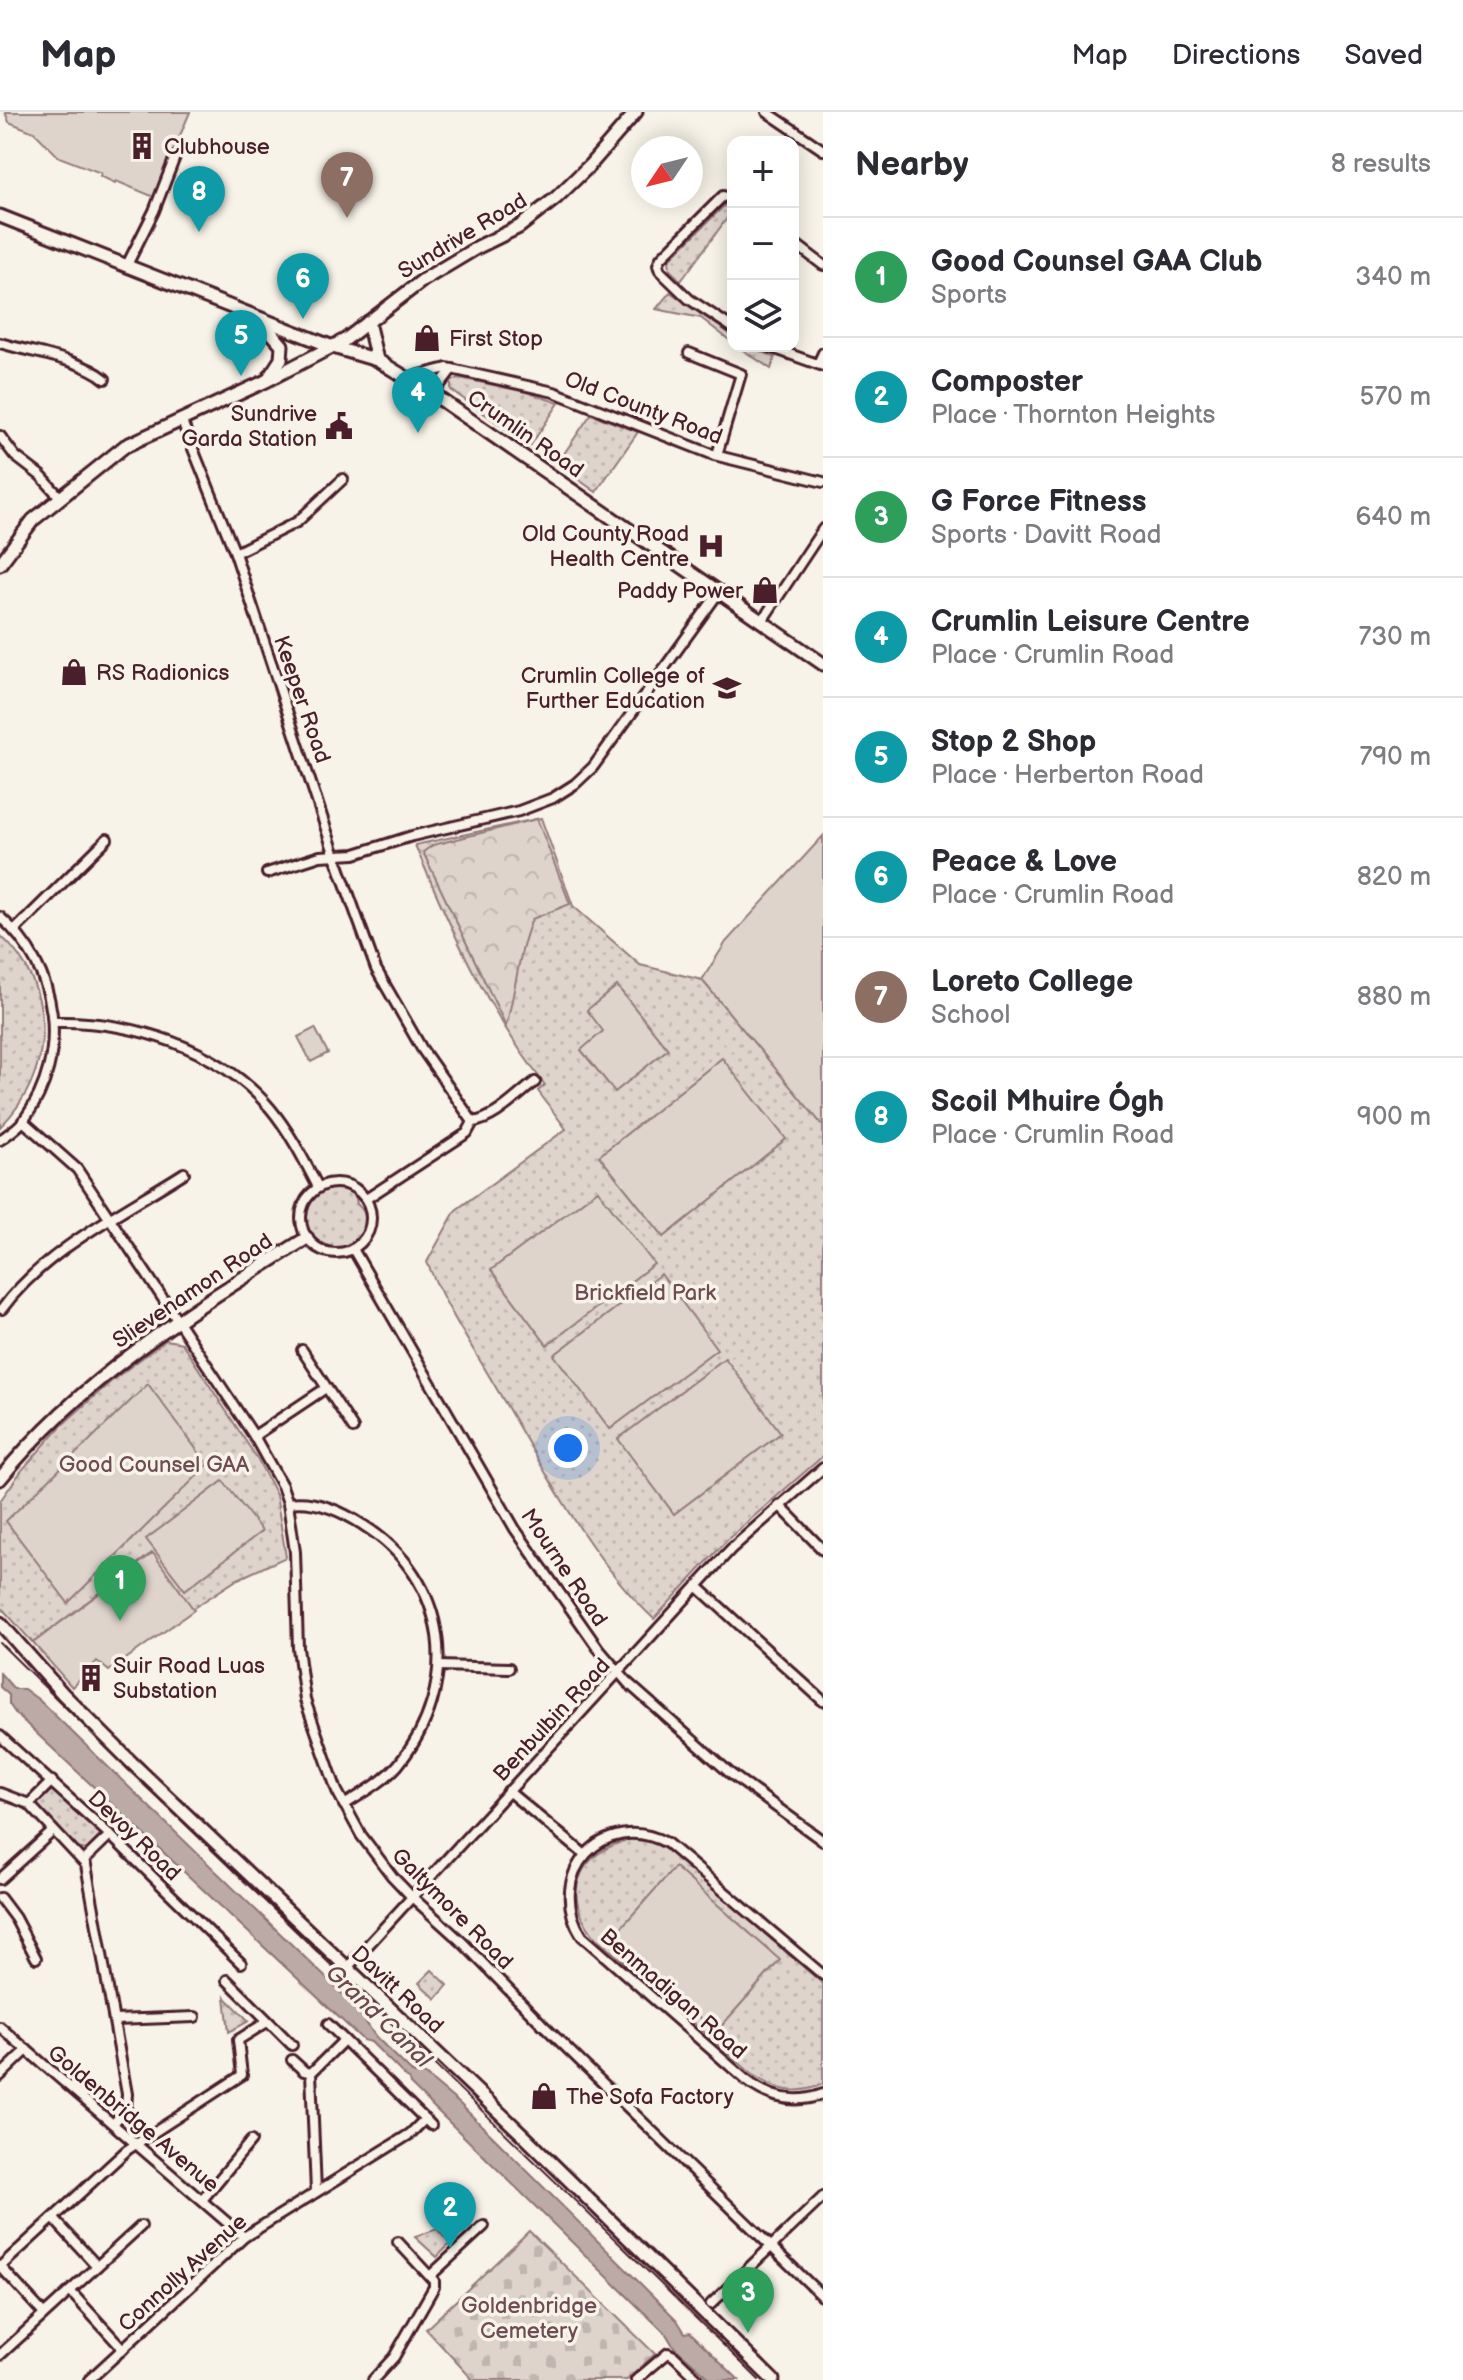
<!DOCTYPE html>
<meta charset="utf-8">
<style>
:root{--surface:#fff;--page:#f2f2f3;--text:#2b2b33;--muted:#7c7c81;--line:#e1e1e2;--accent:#4a1f2b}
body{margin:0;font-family:"Balsamiq Sans",sans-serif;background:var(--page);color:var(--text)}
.controls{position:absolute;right:24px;top:24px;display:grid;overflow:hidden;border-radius:16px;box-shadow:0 4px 20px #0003}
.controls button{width:72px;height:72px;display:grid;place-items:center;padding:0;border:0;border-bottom:2px solid var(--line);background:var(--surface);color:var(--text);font:40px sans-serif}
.compass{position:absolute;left:631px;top:24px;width:72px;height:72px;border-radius:50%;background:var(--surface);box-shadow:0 4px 20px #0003;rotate:235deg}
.you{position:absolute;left:568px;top:1336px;width:28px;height:28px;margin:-20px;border:6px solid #fff;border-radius:50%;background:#1a73e8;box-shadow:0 0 0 12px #1a73e833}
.badge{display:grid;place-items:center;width:52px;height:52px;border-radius:50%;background:var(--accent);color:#fff;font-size:26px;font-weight:700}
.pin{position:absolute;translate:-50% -66px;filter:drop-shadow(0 2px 4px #0008)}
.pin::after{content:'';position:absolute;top:42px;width:28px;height:24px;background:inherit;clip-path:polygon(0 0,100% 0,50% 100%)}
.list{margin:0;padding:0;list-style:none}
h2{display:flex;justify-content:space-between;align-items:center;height:104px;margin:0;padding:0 32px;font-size:34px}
h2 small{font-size:26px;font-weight:400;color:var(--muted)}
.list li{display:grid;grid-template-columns:52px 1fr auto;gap:24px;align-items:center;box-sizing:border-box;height:120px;padding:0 32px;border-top:2px solid var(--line)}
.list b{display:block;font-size:30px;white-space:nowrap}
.list p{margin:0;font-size:26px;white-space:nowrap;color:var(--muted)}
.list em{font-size:26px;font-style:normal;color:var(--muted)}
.icon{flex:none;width:44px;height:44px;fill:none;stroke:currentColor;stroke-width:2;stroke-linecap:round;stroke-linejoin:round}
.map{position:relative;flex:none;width:823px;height:2268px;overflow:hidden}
header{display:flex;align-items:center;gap:48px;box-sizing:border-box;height:112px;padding:0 40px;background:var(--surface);border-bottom:2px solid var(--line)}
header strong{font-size:38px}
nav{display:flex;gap:44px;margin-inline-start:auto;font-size:28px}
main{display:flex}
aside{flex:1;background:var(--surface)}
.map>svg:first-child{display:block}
</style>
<header>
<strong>Map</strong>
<nav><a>Map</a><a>Directions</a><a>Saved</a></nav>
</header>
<main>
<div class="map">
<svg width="823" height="2268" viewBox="0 0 823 2268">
<defs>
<pattern id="grass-dots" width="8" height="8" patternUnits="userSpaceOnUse" patternTransform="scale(2)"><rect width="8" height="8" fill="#ded4cc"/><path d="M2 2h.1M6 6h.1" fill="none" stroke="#c0b6af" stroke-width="1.8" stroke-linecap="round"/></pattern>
<pattern id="forest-crowns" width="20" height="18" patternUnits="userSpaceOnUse" patternTransform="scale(2)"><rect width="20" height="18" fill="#ded4cc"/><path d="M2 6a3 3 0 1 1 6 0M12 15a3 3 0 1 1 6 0" fill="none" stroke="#c0b6af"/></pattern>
<pattern id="cemetery-stones" width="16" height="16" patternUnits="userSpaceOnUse" patternTransform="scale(2)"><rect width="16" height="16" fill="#ded4cc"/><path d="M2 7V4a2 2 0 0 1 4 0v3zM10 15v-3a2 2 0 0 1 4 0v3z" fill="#c0b6af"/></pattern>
</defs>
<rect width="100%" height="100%" fill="#f7f3e8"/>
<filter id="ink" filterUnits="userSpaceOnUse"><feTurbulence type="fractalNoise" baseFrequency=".0125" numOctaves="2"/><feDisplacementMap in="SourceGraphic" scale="16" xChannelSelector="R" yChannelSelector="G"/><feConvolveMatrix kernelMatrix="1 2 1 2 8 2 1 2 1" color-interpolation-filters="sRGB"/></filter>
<g filter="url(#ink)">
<!-- grass -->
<g fill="url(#grass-dots)" stroke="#947a7c" stroke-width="2">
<path d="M725,93L733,96V98L681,169L670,158L669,148Z"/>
<path d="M670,180L733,224V231L701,206L656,197Z"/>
<path d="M737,234H748L775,245L771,257Z"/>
<path d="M460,266L526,280L559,291L530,334L451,278V269Z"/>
<path d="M591,302L638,320L596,380L557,352Z"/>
<path d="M541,706L573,794L640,853L702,868L823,1013V1344L728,1427L654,1507C588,1445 541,1351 495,1274C472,1234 444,1193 427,1150L456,1098L566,1017L538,979L545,973C486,896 453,822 415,733Z"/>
<path d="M0,823C58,875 55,962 0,1015Z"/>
<path d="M336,1075L355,1081L357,1092C389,1119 330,1159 309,1119C305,1111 304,1103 307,1094C312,1081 323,1076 336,1075Z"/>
<path d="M166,1228L182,1231L258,1348L276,1383L286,1445L238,1467L192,1497L152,1441L33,1531L0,1494V1389L22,1358L61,1314L114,1267Z"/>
<path d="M54,1676L100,1721V1724L86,1738L74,1735L37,1695L38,1690Z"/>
<path d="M631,1727L650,1730L668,1738L823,1872V1972C796,1984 777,1979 753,1963L595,1825C559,1780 579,1741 631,1727Z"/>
<path d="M432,1858L448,1873L436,1887L419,1871Z"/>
<path d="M225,1885L249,1909L229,1920Z"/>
<path d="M437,2117L450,2132L437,2145L415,2125Z"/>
</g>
<!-- forest -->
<path fill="url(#forest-crowns)" stroke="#947a7c" stroke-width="2" d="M537,707L570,792L532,807C518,841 516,878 506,914L423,740L433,733Z"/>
<!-- cemetery -->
<path fill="url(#cemetery-stones)" stroke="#947a7c" stroke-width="2" d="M529,2119L655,2242L627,2268H473L426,2217Z"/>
<!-- pitch -->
<g fill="#ded4cc" stroke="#947a7c" stroke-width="2">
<path d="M5,0H190L154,85L116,69L115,71L100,64L101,61L59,45L34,20L9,10Z"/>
<path d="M823,724V1014L702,868L726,830Z"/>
<path d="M617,874L668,937L615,980L581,938L603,919L587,898Z"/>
<path d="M315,916L328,941L311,950L298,925Z"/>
<path d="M722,946L786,1027L664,1125L599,1044Z"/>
<path d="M598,1078L654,1152L547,1233L491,1158Z"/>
<path d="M661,1162L717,1237L610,1317L554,1243Z"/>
<path d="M725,1246L781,1321L674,1402L618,1327Z"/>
<path d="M148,1272L208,1353L68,1491L6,1409Z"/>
<path d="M223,1369L262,1419L185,1478L146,1427Z"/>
<path d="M153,1441L194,1498L109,1559L97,1549L72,1575L33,1531Z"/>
<path d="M675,1755L780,1848L716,1920L611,1827Z"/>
</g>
<!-- water -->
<path fill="#bcaaa7" stroke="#8e7275" stroke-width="2" d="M0,1561L14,1577H24L39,1588L354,1893L376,1925L414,1962H424L460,1992L677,2208L685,2221L690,2220L739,2268H712L674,2235L666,2222L410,1972L409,1968L371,1930L363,1928L16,1602L9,1592V1583L0,1575Z"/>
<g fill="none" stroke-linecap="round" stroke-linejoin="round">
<!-- street casing -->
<g stroke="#4a1f2b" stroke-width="14">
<g id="street">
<path d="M767,0L823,38"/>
<path d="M733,87L723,84L661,146L658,153L660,159L689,187L733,216"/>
<path d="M793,130L823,153"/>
<path d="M126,155L154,99L175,45"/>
<path d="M0,231C30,240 81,247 105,267"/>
<path d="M767,234L823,254"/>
<path d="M689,241L741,262L717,343"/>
<path d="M818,252L823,241"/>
<path d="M408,266L447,256L554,280L714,343L823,370"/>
<path d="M433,282L452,257"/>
<path d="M181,307L235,441L335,744L376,857L422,937L473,1010"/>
<path d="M0,324L15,344L41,364L59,384"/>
<path d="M235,441L297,410L343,367"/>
<path d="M762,509L823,417"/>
<path d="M267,761L320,744L355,742L412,724L519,699L553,686L575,672L593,655L719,480"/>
<path d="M0,805C59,856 71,943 24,1008C18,1016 8,1022 0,1028"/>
<path d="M15,818L107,727"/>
<path d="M54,910C132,908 219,936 270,996C290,1020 304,1048 318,1075"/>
<path d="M23,1009L77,1057L254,1324L282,1374L288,1391L295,1440L298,1536L305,1588L337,1679L361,1723L392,1764L412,1785L463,1831L542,1912L823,2185"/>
<circle cx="336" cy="1106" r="35"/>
<path d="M366,1087L467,1021L473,1010C496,1007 517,983 535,970"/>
<path d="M353,1137L515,1417L598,1536L628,1571L731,1662L823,1729"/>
<path d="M2,1197C45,1138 123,1100 184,1061"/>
<path d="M302,1238L353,1316"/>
<path d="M254,1324L326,1276"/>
<path d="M288,1391C315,1387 340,1398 363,1413C450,1467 462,1575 398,1653C383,1670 363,1681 344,1693"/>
<path d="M779,1393L823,1438"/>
<path d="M697,1474L823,1589"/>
<path d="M439,1554L509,1556"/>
<path d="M0,1624L110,1723L241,1851"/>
<path d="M508,1679L584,1742"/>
<path d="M0,1681L29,1692L86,1753L127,1982L126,1997L113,2012"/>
<path d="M29,1692L52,1669"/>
<path d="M83,1749L110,1723"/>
<path d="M0,1767L53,1719"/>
<path d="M0,1786L15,1806L36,1846"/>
<path d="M347,1856L731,1437L823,1356"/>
<path d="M823,1863L667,1731C604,1697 543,1763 582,1824L746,1968C769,1986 795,1993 823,1982"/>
<path d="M227,1868L292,1933"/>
<path d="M115,1908L195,1905"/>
<path d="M328,1912L431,2013"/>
<path d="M0,1915L244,2125"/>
<path d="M292,1948L304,1959L311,1961"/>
<path d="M0,1964L27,1938"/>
<path d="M316,2079L311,1961L344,1928"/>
<path d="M203,2087L251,2029"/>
<path d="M54,2107L97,2154"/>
<path d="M0,2154L44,2202"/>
<path d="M0,2155L127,2038L242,1963L238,1928L267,1910"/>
<path d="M430,2164L484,2114"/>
<path d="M70,2179L123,2237"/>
<path d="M711,2192L823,2085"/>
<path d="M0,2243L141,2114"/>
<path d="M89,2268L244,2125L410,2022L425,2007"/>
<path d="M373,2268L394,2245L434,2175V2169L398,2130"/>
<path d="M636,2268L668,2241L674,2244L699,2268"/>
</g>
</g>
<!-- secondary casing -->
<g stroke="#4a1f2b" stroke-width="17">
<g id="secondary">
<path d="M0,104L333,235L377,248L433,282L823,552"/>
<path d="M261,209L282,233L281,247L270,264"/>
<path d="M368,210L377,248"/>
<path d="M0,452L33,408L125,334L264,270L345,228L423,168L478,135L519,115L556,86L590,53L636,0"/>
<path d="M0,1367C83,1264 196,1195 307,1126"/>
<path d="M0,1511L63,1582L132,1651L522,2022L773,2268"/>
</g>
</g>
<!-- street -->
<use href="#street" stroke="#f7f3e8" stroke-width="8"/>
<!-- secondary -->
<use href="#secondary" stroke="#f7f3e8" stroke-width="11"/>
<!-- tram -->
<path stroke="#4a1f2b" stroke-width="2" d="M0,1531C251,1779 508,2021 759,2268"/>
</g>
</g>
<!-- icons -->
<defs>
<g id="building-bare" transform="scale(2.16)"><path d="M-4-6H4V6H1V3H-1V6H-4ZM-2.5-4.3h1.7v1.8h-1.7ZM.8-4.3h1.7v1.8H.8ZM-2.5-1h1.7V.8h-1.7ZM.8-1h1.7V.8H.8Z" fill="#4a1f2b" stroke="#f7f3e8" stroke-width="2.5" paint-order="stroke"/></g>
<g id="shop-bare" transform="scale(2.16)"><path d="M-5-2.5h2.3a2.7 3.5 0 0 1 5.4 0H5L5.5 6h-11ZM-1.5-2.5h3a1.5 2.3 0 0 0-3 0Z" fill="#4a1f2b" stroke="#f7f3e8" stroke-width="2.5" paint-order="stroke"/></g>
<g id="civic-bare" transform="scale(2.16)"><path d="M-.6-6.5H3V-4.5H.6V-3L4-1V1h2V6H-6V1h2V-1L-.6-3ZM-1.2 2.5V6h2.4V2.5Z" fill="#4a1f2b" stroke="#f7f3e8" stroke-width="2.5" paint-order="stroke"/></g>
<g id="hospital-bare" transform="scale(2.16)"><path d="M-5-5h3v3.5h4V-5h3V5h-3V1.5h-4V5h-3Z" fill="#4a1f2b" stroke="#f7f3e8" stroke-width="2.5" paint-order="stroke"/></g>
<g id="university-bare" transform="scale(2.16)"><path d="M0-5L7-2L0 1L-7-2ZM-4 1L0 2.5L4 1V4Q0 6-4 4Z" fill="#4a1f2b" stroke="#f7f3e8" stroke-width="2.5" paint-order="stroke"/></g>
</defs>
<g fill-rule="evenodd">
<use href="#building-bare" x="142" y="34"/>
<use href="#shop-bare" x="427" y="226"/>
<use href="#civic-bare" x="339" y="314"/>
<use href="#hospital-bare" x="711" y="434"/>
<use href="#shop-bare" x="765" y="478"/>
<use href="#shop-bare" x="74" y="560"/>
<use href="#university-bare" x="727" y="576"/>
<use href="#building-bare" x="91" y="1566"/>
<use href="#shop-bare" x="544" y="1984"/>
</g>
<g text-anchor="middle" stroke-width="7" stroke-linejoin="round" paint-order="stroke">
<!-- poi labels -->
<g font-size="22" fill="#4a1f2b" stroke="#f7f3e8" text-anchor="start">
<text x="164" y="42">Clubhouse</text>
<text x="449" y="234">First Stop</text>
<text x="317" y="309" text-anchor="end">Sundrive<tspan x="317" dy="25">Garda Station</tspan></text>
<text x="689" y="429" text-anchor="end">Old County Road<tspan x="689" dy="25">Health Centre</tspan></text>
<text x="743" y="486" text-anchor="end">Paddy Power</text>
<text x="96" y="568">RS Radionics</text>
<text x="705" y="571" text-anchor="end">Crumlin College of<tspan x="705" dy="25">Further Education</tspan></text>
<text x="113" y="1561">Suir Road Luas<tspan x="113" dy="25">Substation</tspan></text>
<text x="566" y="1992">The Sofa Factory</text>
</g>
<!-- street labels -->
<g font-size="22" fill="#4a1f2b" stroke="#f7f3e8">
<text transform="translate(462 123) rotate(-31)" y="8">Sundrive Road</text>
<text transform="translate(644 295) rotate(21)" y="8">Old County Road</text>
<text transform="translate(526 321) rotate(35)" y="8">Crumlin Road</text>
<text transform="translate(303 587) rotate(71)" y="8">Keeper Road</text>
<text transform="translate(192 1178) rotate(-34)" y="8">Slievenamon Road</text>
<text transform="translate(565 1455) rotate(56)" y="8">Mourne Road</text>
<text transform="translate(551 1607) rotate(-47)" y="8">Benbulbin Road</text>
<text transform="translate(135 1723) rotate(44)" y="8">Devoy Road</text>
<text transform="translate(453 1796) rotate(45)" y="8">Galtymore Road</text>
<text transform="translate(398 1877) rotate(43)" y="8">Davitt Road</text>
<text transform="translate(674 1881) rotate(41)" y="8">Benmadigan Road</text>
<text transform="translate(134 2006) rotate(40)" y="8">Goldenbridge Avenue</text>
<text transform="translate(182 2160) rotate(-42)" y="8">Connolly Avenue</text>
</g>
<!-- park labels -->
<g font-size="22" fill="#6f4c53" stroke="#f7f3e8">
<text x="645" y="1188">Brickfield Park</text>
<text x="154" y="1360">Good Counsel GAA</text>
<text x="529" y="2201">Goldenbridge<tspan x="529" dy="25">Cemetery</tspan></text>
</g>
<!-- water labels -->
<g font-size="24" font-style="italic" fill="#6c4950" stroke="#f7f3e8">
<text transform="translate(379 1904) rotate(44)" y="8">Grand Canal</text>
</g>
</g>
</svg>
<div class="controls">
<button>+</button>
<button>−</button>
<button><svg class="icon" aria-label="layers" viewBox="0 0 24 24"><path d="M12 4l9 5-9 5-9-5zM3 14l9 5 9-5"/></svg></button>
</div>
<svg class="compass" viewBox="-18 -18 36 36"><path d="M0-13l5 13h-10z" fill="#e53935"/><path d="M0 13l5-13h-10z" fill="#7c7c81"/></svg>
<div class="you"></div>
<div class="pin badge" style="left:120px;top:1509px;background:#2e9e5b">1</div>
<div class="pin badge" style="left:450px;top:2136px;background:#0f9aa8">2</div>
<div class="pin badge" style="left:748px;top:2221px;background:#2e9e5b">3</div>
<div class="pin badge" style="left:418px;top:321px;background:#0f9aa8">4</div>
<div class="pin badge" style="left:241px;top:264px;background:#0f9aa8">5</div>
<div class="pin badge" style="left:303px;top:207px;background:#0f9aa8">6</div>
<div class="pin badge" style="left:347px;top:106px;background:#8d6e63">7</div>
<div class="pin badge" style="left:199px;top:120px;background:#0f9aa8">8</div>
</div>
<aside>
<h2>Nearby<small>8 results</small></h2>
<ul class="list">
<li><span class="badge" style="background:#2e9e5b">1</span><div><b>Good Counsel GAA Club</b><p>Sports</p></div><em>340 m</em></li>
<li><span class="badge" style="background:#0f9aa8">2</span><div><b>Composter</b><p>Place · Thornton Heights</p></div><em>570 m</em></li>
<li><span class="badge" style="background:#2e9e5b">3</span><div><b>G Force Fitness</b><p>Sports · Davitt Road</p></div><em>640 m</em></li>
<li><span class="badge" style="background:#0f9aa8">4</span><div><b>Crumlin Leisure Centre</b><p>Place · Crumlin Road</p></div><em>730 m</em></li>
<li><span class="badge" style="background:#0f9aa8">5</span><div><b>Stop 2 Shop</b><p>Place · Herberton Road</p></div><em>790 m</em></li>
<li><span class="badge" style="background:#0f9aa8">6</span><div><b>Peace &amp; Love</b><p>Place · Crumlin Road</p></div><em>820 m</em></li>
<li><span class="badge" style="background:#8d6e63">7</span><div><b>Loreto College</b><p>School</p></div><em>880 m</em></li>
<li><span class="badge" style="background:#0f9aa8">8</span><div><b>Scoil Mhuire Ógh</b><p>Place · Crumlin Road</p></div><em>900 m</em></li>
</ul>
</aside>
</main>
